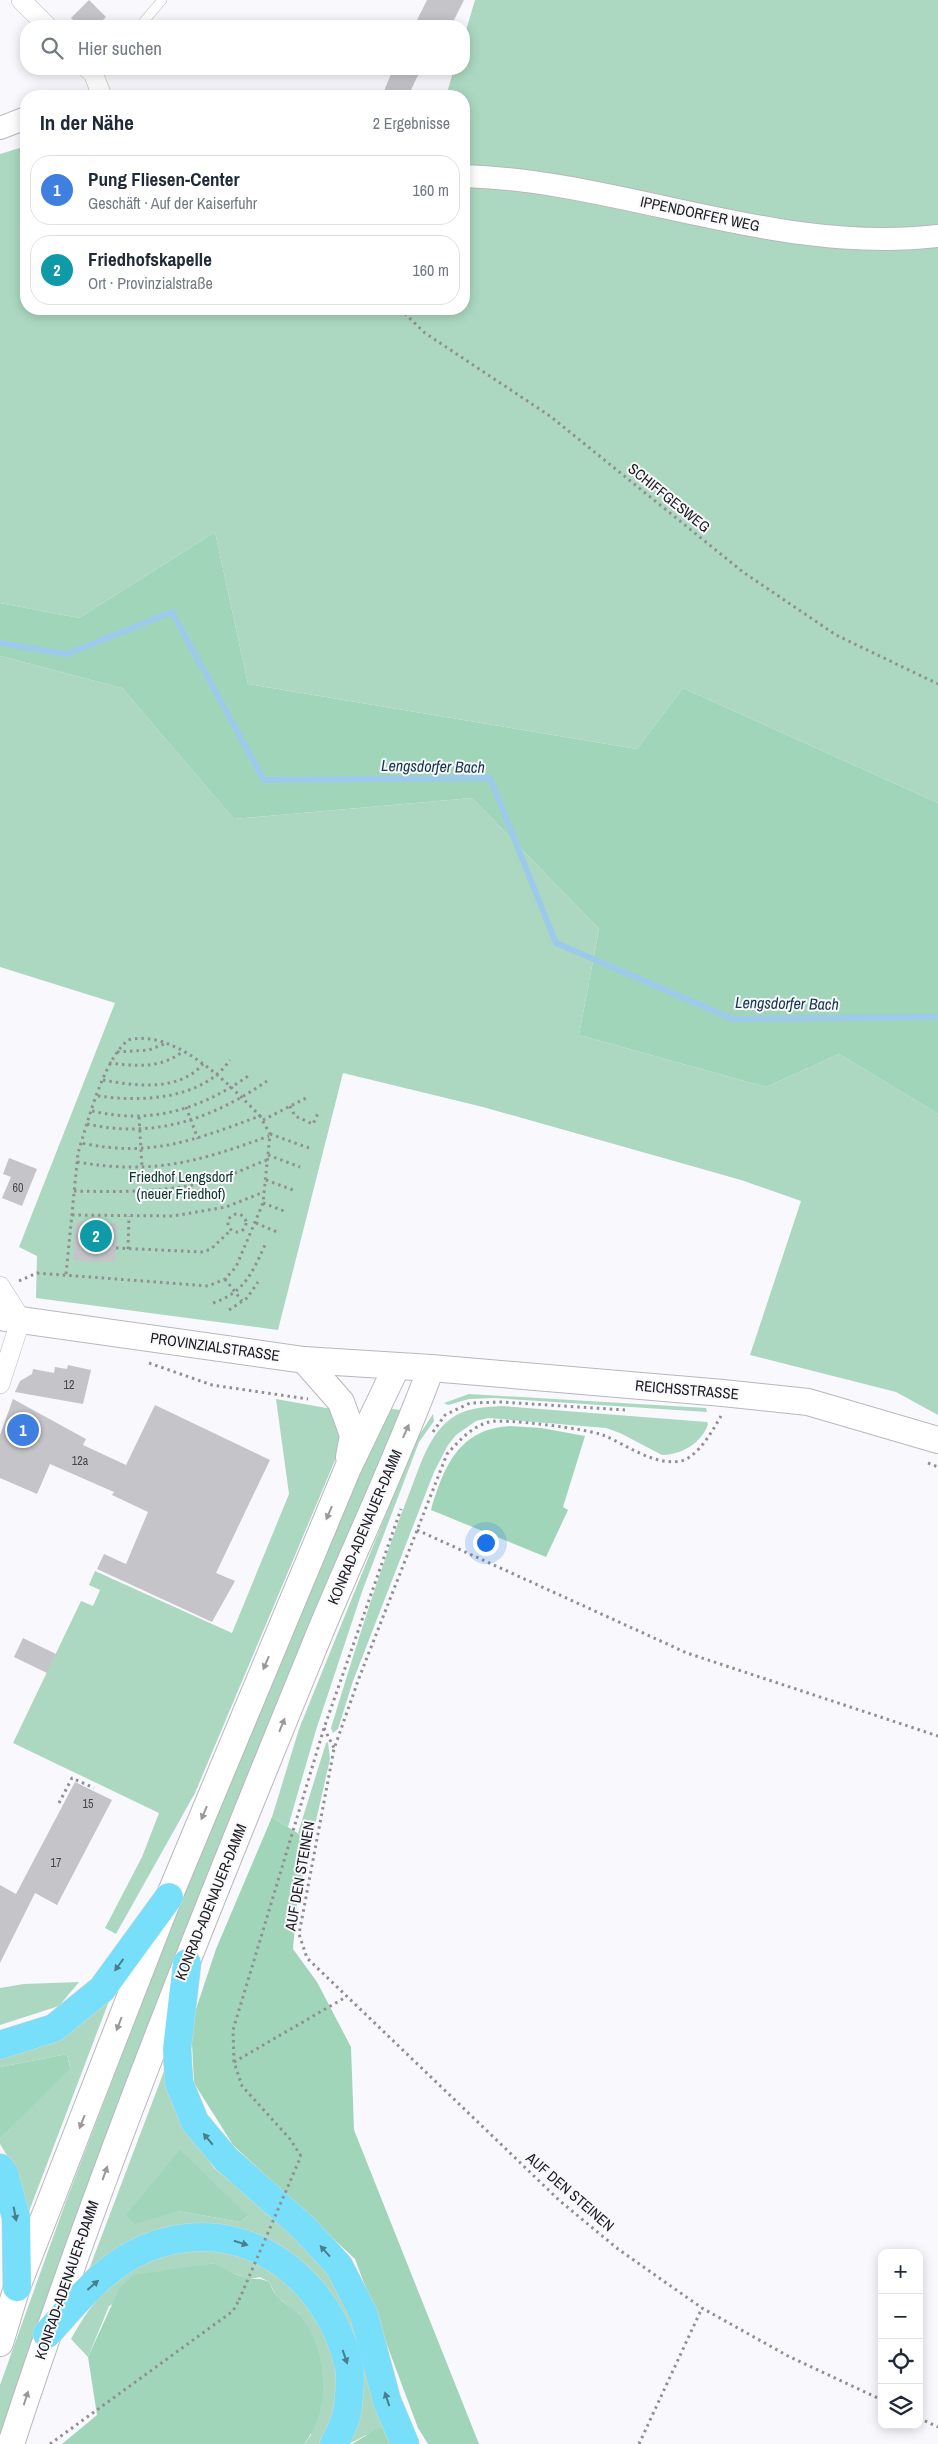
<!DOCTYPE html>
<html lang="de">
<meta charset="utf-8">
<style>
:root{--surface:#fff;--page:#f2f2f3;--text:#1f2937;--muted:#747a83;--line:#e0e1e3;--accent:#be387a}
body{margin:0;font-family:"Archivo Narrow",sans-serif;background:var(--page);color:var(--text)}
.controls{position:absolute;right:15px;bottom:15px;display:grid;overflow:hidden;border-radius:10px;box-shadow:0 2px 12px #0003}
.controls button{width:45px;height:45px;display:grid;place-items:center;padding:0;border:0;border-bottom:1px solid var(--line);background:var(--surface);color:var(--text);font:25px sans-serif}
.you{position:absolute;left:485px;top:1542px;width:18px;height:18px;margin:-12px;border:4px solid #fff;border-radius:50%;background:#1a73e8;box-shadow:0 0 0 8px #1a73e833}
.badge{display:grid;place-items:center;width:32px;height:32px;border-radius:50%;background:var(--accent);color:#fff;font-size:16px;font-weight:700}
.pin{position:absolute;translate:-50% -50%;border:2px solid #fff;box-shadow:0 1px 5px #0006}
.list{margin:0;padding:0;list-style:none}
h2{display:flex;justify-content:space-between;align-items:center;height:65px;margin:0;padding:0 20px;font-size:21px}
h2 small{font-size:16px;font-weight:400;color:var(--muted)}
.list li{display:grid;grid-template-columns:32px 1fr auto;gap:15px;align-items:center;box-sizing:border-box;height:70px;margin:0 10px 10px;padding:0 10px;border:1px solid var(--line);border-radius:20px}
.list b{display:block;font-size:19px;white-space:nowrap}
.list p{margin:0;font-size:16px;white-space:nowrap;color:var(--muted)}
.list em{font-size:16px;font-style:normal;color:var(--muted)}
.icon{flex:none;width:28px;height:28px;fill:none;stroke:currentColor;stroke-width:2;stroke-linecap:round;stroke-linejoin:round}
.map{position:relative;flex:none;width:938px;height:2444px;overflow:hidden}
.search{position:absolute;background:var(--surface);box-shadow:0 2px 12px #0003;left:20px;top:20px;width:450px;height:55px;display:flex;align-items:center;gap:12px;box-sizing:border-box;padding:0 18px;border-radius:20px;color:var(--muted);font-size:19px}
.panel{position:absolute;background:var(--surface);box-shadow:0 2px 12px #0003;left:20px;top:90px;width:450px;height:225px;border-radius:20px}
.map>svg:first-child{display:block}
</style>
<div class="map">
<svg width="938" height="2444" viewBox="0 0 938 2444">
<rect width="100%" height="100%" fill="#f9f8fc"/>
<!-- green -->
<g fill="#acd8c1" fill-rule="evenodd">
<path d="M475,0H938V803L683,688L637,749L248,684L215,532L79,618L0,603V154L26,146V309H387L394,314L397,309H464V96H446L454,69H464V37Z"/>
<path d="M0,656L122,688L234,819L472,798L599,929L579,1035L766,1087L839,1054L938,1114V1415L896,1392L750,1355L801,1201L741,1180L483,1107L343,1073L278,1330L36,1298L37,1256L19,1247L115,1003L0,967Z"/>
<path d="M469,1394L706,1408L707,1412L494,1398L469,1399L448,1405L444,1403Z"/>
<path d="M276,1399L332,1409L338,1424L341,1446L195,1793L116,1934L105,1928L142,1857L159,1813L13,1743L81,1601L93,1606L100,1590L89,1585L95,1571L232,1633L289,1494Z"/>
<path d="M502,1406L707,1422L708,1424C702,1443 681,1455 662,1455L620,1433L606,1428L488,1418L476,1421L456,1435L448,1445L434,1472L353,1681L338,1729L333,1733L331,1728C355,1650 379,1571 409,1494C419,1470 427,1438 448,1421C463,1408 483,1407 502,1406Z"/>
<path d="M386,1408L401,1410L0,2437V2385L65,2204L181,1901Z"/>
<path d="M433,1414L434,1421L419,1442L363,1589L316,1730L288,1827L272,1817L299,1729L416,1440Z"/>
<path d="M328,1742L330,1759L309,1852V1835L302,1836L298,1833L326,1743Z"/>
<path d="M79,1982L59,2006L0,2025V1988L24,1984Z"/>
<path d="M109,2001L28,2214L19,2175L0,2144V2139L70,2067L67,2054L0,2067V2055L69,2034Z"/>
<path d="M166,2066L175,2110L214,2168L294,2235L333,2278L346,2301L390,2434L366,2435L349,2444L350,2334L237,2232L88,2272ZM178,2211L248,2216L240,2222Z"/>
<path d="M182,2251C197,2251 213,2249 228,2253C296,2268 343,2334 336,2404C335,2417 328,2431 324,2444H304L311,2435L299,2314L277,2297L269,2282L260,2277L250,2279L226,2271L215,2263L182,2269L109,2306L88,2357L71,2339C89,2306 113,2275 148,2261C159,2257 171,2254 182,2251Z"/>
</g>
<!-- forest -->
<g fill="#a0d5ba">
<path d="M215,532L248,684L637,749L683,688L938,803V1114L839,1054L766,1087L579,1035L599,929L472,798L234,819L122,688L0,656V603L79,618Z"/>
<path d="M510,1426L541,1428L585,1436L563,1507L568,1510L546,1557L431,1510C444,1466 459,1429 510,1426Z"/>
<path d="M272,1817L302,1836L308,1834L311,1838L297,1903L293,1949L317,1982L351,2047L354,2130L479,2444H428L418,2428L355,2259L233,2145L194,2083L191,2024L216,1949Z"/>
<path d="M67,2054L70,2068L0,2139V2067Z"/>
<path d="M180,2150L248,2216L240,2222L178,2211L135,2224L126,2215Z"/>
<path d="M215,2263C225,2270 237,2276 249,2278C257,2280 261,2278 269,2282C271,2286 273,2291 276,2295C282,2303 293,2307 300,2315C327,2350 333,2408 304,2444H62L97,2415L88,2357L120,2287L134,2275Z"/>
<path d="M380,2427L390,2434L395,2444H352Z"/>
</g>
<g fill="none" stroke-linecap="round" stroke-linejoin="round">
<!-- stream -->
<path stroke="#9dcaeb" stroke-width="6" d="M0,643L67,654L172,612L264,780L490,778L556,943L733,1019L938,1017"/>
</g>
<!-- building -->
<g fill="#c5c5c9">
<path d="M89,0L106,17L97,26H80L71,18Z"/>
<path d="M427,0H464L451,26H414Z"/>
<path d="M393,69H421L408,96H382Z"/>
<path d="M9,1158L37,1169L22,1206L2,1198L11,1177L3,1174Z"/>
<path d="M76,1222L117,1224L115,1262L73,1260Z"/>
<path d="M68,1365L91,1370L83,1404L15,1392L20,1381L32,1374L33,1369L54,1373L55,1367L67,1369Z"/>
<path d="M13,1399L86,1439L83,1445L126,1465L155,1405L270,1460L216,1573L235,1581L212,1622L97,1569L104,1554L126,1564L148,1512L112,1495L114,1492L50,1464L37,1494L0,1478V1435Z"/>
<path d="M23,1638L56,1654L47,1673L14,1657Z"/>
<path d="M75,1782L112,1800L57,1905L35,1893L0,1963V1885L16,1894Z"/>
</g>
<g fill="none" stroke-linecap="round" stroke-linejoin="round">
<!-- service casing -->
<g stroke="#b8b7bb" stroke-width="10">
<path id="service" d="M140,26L162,0"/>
</g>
<!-- minor casing -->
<g stroke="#b8b7bb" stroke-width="20">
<g id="minor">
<path d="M21,0L47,26"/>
<path d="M88,69L93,73L102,96"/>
<path d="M0,1286L21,1319L0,1384"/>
</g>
</g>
<!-- tertiary casing -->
<g stroke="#b8b7bb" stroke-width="24">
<g id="tertiary">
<path d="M0,128L26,118"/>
<path d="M464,176C624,181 776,255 938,236"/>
</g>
</g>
<!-- secondary casing -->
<g stroke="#b8b7bb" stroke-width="28">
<g id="secondary">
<path d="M0,1317L304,1360L431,1368L723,1393L808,1402L938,1440"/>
<path d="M304,1360L341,1402L353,1435L349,1457"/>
<path d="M0,2343L17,2287L169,1897L348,1468L397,1366"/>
<path d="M11,2444C99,2175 205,1913 312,1652C350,1557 396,1464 431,1368"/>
</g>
</g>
<!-- motorway casing -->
<g stroke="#d6d6d6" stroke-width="29">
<g id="motorway">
<path d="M187,1963L177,2049L179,2083L195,2122L226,2159L304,2228L339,2266L364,2315L387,2401L405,2444"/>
<path d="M0,2045L54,2028L102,1989L169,1897"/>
<path d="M0,2168L4,2173L16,2217L17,2287"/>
<path d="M47,2334C76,2302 106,2264 147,2248C240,2210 329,2275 349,2367C351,2377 349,2406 346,2416C344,2426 338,2435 334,2444"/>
</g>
</g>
<!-- path -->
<g stroke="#909092" stroke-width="3" stroke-dasharray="2.5 4" stroke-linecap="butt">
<path d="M400,309L425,333L550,416L743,572L836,635L938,684"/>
<path d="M117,1052L149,1050L164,1044"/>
<path d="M109,1063C135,1066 160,1069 182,1052"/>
<path d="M103,1080C135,1086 179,1092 203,1064"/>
<path d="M98,1096C142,1102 202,1100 230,1060"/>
<path d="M290,1106L295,1116L313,1124L319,1111"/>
<path d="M186,1107L198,1139"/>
<path d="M92,1111C152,1125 202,1109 251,1074"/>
<path d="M139,1117L142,1167"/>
<path d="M263,1120L308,1097"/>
<path d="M87,1124C154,1139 212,1119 267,1081"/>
<path d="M270,1134L309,1148"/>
<path d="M268,1155L300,1167"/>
<path d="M77,1162C153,1175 198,1162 269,1136"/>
<path d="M266,1180L293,1190"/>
<path d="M74,1191C124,1192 175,1193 224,1177C239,1172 253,1165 267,1160"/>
<path d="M263,1203L284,1211"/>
<circle cx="237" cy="1223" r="9"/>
<path d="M72,1215L173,1216L226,1207L264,1192"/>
<path d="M256,1223L277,1232"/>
<path d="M116,1248L203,1252L211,1249L231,1230"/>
<path d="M128,1249L129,1216"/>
<path d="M66,1274L78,1153C88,1121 103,1061 128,1040C175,1028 230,1085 260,1116C194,1140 152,1158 81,1143"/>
<path d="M225,1279L242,1301"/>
<path d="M19,1281L37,1273L208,1286L225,1279L236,1267L263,1203L270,1134L260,1116"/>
<path d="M213,1303C245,1292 252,1273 265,1245"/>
<path d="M229,1310L247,1298L258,1282"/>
<path d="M149,1363L212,1385L308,1399"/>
<path d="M721,1416C713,1430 698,1457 681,1461C654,1466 627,1445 603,1435C588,1429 503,1418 489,1422C471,1427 459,1441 447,1454L359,1678L334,1749L299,1934L307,1958L560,2201L618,2249L702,2308L788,2356L882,2400"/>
<path d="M433,1432L445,1415L470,1403L501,1402L625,1410"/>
<path d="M928,1463L938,1467"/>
<path d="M417,1530L687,1653L938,1736"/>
<path d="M324,1728L334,1748"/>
<path d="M59,1803L72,1778L94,1788"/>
<path d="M234,2062L346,1997"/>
<path d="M301,2156L290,2139L242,2086L234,2062L233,2030L324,1728L401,1509"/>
<path d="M919,2418L938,2427"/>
<path d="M50,2444L233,2311L239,2300"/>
<path d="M639,2444L702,2308"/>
</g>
<!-- service -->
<use href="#service" stroke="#fff" stroke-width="9"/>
<!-- minor -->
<use href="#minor" stroke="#fff" stroke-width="19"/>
<!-- tertiary -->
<use href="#tertiary" stroke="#fff" stroke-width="22"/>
<!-- secondary -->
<use href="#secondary" stroke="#fff" stroke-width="26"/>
<!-- motorway -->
<use href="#motorway" stroke="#77dffa" stroke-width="28"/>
<!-- path-bridge -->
<path stroke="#909092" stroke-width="3" stroke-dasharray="2.5 4" stroke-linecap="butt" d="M239,2300L301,2156"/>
</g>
<!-- one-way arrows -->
<defs><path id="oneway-solid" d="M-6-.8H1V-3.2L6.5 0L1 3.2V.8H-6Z" transform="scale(1.25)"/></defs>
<g fill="#99999a">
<use href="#oneway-solid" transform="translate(406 1431) rotate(-66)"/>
<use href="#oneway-solid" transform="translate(329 1513) rotate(113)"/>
<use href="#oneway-solid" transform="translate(266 1663) rotate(113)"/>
<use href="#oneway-solid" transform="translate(282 1725) rotate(-68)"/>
<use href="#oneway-solid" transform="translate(204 1813) rotate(113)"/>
<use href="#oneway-solid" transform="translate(119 2024) rotate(111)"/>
<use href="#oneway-solid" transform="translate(82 2122) rotate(111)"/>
<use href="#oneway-solid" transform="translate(105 2173) rotate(-70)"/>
<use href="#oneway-solid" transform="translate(26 2398) rotate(-72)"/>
</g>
<g fill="#4a7e8c">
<use href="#oneway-solid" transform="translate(119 1965) rotate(126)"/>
<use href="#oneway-solid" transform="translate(208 2139) rotate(-130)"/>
<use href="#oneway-solid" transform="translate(15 2214) rotate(79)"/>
<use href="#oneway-solid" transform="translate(241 2243) rotate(18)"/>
<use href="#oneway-solid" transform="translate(325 2251) rotate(-132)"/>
<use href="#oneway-solid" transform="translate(93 2285) rotate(-41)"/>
<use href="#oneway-solid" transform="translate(345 2357) rotate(71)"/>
<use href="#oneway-solid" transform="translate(387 2399) rotate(-108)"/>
</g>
<g text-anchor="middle" stroke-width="4" stroke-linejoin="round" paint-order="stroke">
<!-- number labels -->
<g font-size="12" fill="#474749">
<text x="18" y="1192">60</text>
<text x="69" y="1389">12</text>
<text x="80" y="1465">12a</text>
<text x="88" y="1808">15</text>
<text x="56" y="1867">17</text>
</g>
<!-- street labels -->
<g font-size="15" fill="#1d1d1e" stroke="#f9f8fc">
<text transform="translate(700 214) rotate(12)" y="5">IPPENDORFER WEG</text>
<text transform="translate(669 498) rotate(39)" y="5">SCHIFFGESWEG</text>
<text transform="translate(215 1347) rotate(8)" y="5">PROVINZIALSTRASSE</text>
<text transform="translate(687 1390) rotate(5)" y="5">REICHSSTRASSE</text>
<text transform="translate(365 1527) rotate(-67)" y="5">KONRAD-ADENAUER-DAMM</text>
<text transform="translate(300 1876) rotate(-80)" y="5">AUF DEN STEINEN</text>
<text transform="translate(211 1902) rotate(-68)" y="5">KONRAD-ADENAUER-DAMM</text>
<text transform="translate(570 2192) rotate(41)" y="5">AUF DEN STEINEN</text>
<text transform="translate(67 2280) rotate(-71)" y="5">KONRAD-ADENAUER-DAMM</text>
</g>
<!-- park labels -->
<g font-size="15" fill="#0b3725" stroke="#f9f8fc">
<text x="181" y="1182">Friedhof Lengsdorf<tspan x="181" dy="17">(neuer Friedhof)</tspan></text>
</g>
<!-- water labels -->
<g font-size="16" font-style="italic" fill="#13374e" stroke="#f9f8fc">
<text transform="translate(433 766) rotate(1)" y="6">Lengsdorfer Bach</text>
<text transform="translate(787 1003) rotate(1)" y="6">Lengsdorfer Bach</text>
</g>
</g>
</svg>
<div class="controls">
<button>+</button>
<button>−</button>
<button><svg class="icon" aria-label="locate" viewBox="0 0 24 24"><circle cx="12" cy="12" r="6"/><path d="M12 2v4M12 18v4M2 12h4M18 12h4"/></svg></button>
<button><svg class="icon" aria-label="layers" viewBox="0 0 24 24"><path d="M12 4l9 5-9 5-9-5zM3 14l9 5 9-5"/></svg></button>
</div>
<div class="you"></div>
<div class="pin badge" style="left:23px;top:1430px;background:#3f7fe0">1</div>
<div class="pin badge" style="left:96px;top:1236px;background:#0f9aa8">2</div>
<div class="search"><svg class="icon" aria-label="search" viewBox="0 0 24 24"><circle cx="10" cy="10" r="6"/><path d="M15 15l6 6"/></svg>Hier suchen</div>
<section class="panel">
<h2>In der Nähe<small>2 Ergebnisse</small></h2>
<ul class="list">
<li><span class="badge" style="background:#3f7fe0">1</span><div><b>Pung Fliesen-Center</b><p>Geschäft · Auf der Kaiserfuhr</p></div><em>160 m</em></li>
<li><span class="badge" style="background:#0f9aa8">2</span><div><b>Friedhofskapelle</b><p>Ort · Provinzialstraße</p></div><em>160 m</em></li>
</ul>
</section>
</div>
